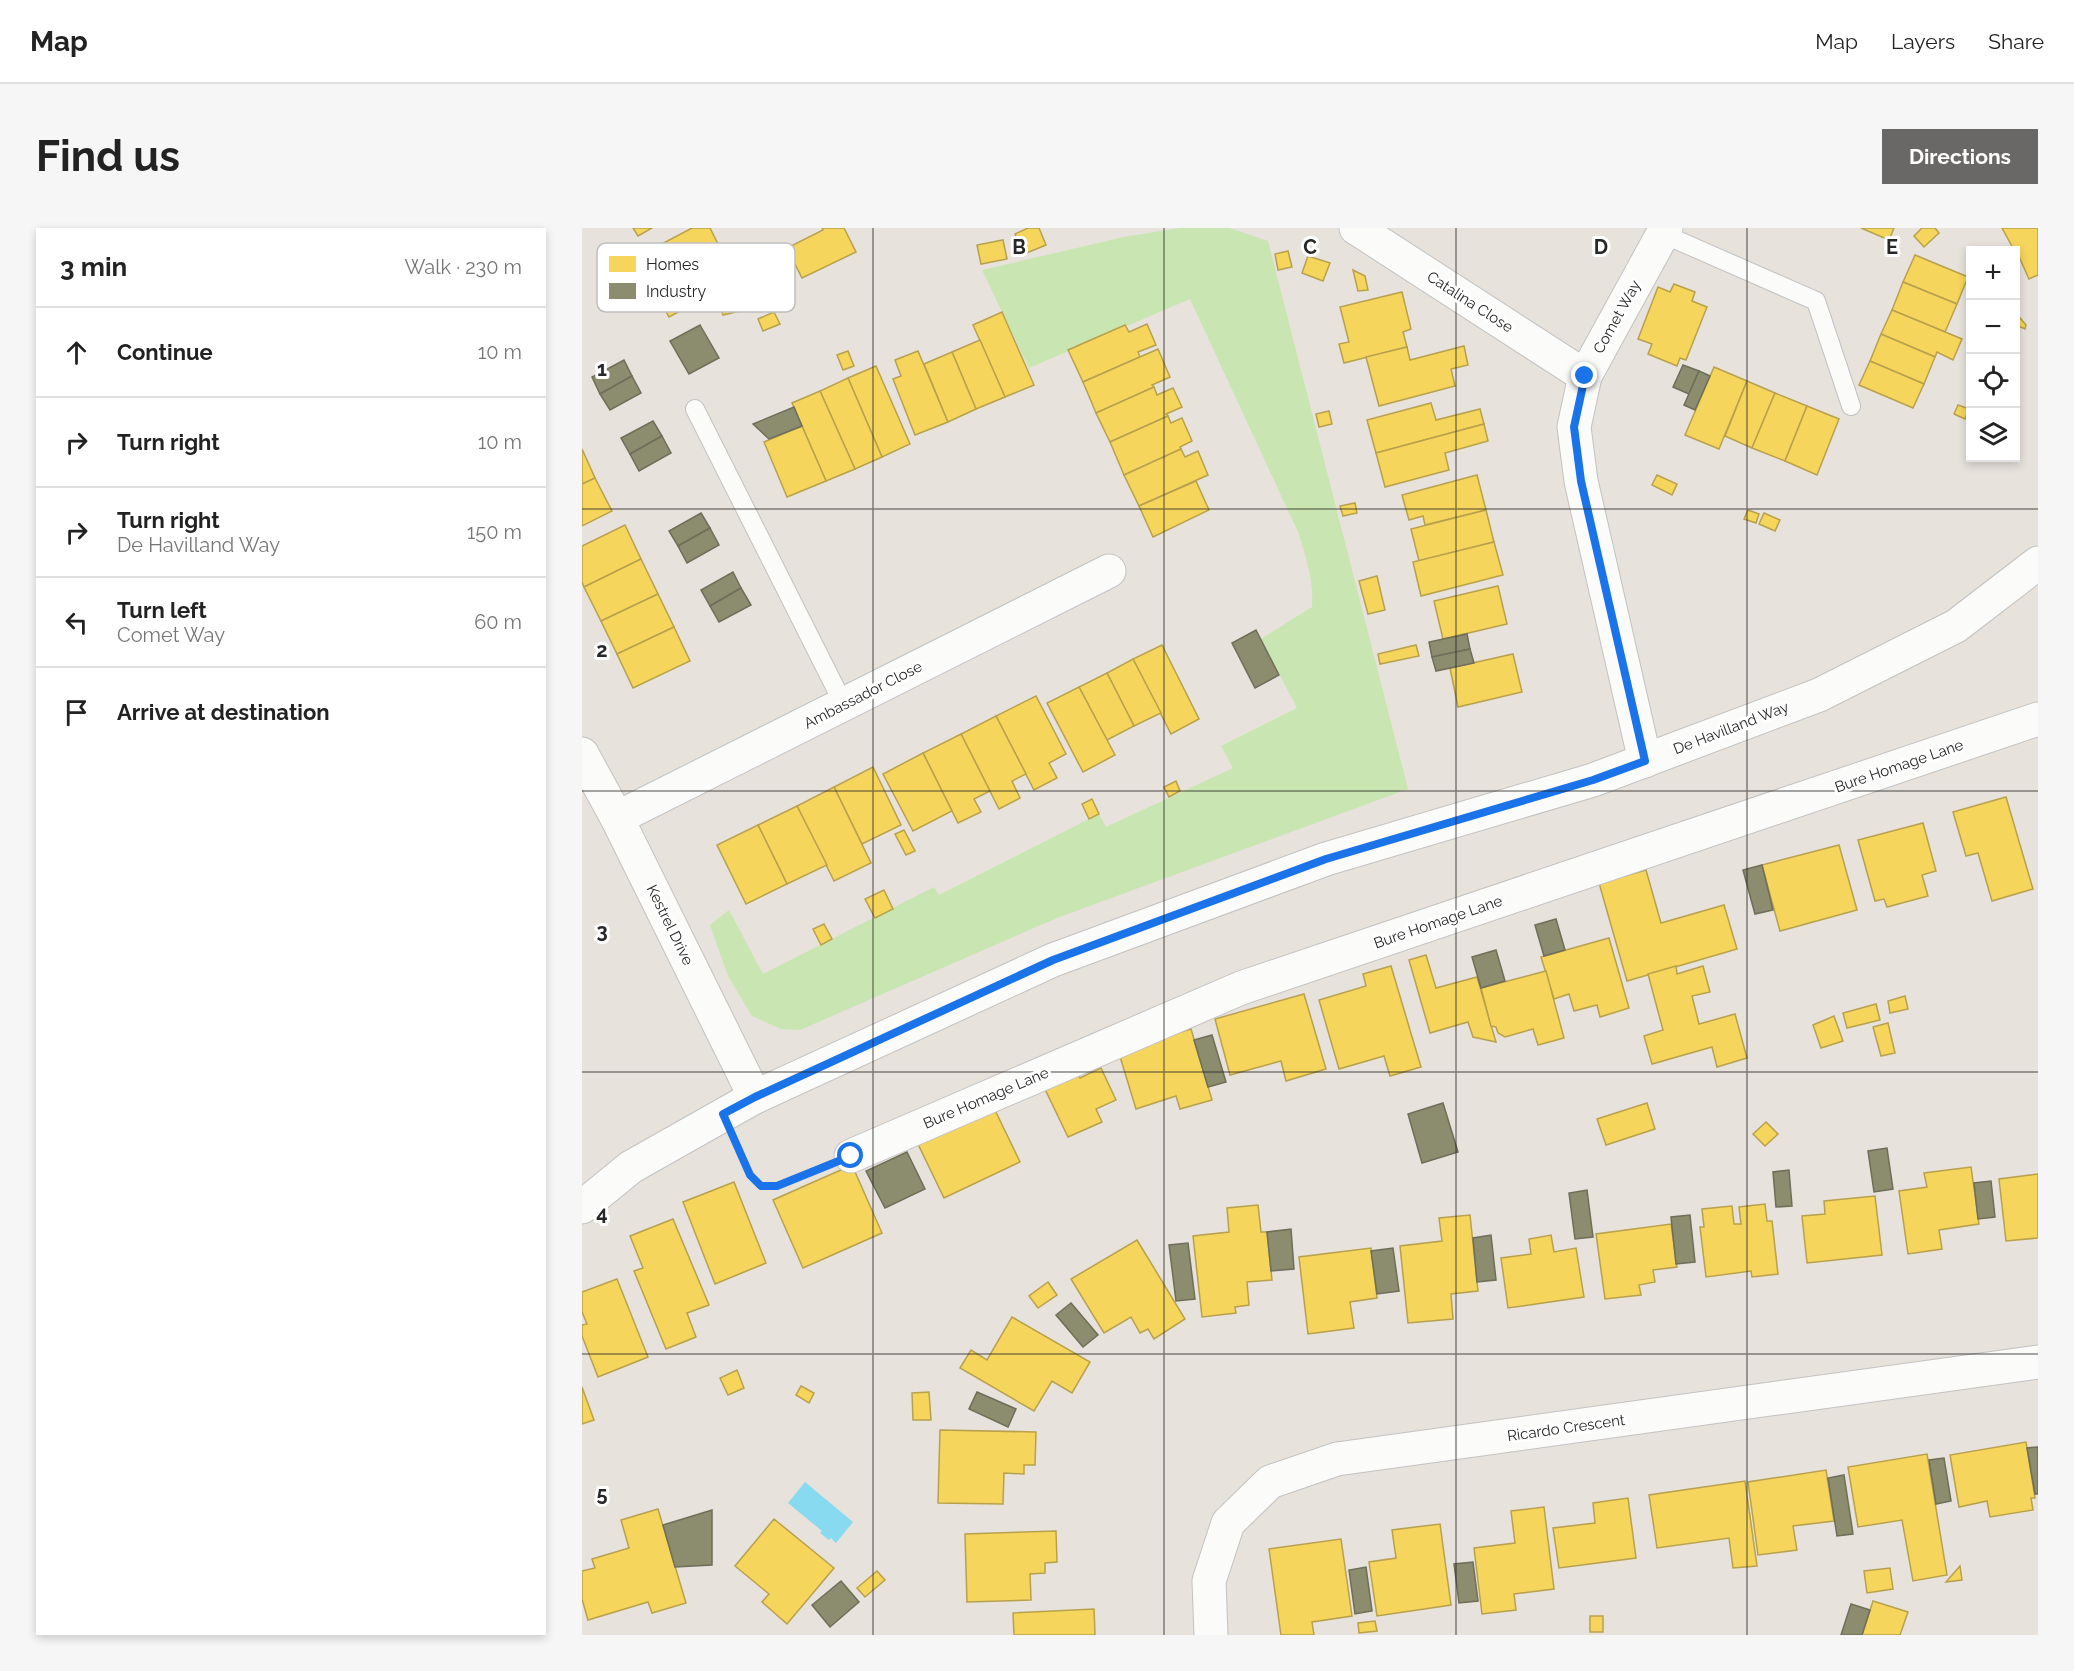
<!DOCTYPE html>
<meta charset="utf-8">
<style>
:root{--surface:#fff;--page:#f6f6f6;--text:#222;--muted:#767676;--line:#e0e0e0;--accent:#6a6866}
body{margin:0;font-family:Raleway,sans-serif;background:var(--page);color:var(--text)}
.controls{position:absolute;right:18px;top:18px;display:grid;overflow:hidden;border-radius:0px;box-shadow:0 3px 9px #0003}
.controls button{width:54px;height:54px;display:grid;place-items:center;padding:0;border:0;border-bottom:2px solid var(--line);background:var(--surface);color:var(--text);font:30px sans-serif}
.stop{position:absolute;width:18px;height:18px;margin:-14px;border:4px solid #1a73e8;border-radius:50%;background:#fff}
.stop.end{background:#1a73e8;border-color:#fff;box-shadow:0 2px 6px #0008}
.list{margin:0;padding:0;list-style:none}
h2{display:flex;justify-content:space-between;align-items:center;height:78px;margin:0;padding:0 24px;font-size:26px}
h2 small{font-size:20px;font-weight:400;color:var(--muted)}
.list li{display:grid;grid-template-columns:39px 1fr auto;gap:18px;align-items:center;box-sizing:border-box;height:90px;padding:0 24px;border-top:2px solid var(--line)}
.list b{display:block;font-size:22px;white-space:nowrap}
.list p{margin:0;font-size:20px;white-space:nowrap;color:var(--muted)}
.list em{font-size:20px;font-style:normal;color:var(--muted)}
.icon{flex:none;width:33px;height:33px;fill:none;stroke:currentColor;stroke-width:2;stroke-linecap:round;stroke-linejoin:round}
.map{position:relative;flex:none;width:1456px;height:1407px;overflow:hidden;border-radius:0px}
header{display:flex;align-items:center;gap:36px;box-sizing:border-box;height:84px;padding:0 30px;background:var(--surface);border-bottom:2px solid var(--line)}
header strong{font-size:28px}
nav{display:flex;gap:33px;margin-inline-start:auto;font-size:21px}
.intro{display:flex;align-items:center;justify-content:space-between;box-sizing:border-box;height:144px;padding:0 36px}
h1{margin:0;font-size:42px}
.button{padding:15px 27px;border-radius:0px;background:var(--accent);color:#fff;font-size:21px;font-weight:700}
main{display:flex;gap:36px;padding:0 36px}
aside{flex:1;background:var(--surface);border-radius:0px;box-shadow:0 3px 9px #0003}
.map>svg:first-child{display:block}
</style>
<header>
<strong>Map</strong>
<nav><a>Map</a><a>Layers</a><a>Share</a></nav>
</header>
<div class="intro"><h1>Find us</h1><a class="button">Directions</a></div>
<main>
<aside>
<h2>3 min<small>Walk · 230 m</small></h2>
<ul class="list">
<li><svg class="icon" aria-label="ahead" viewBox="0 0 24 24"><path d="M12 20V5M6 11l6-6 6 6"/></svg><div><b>Continue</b></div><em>10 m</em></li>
<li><svg class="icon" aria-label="right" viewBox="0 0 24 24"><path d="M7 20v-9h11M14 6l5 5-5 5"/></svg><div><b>Turn right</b></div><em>10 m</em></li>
<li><svg class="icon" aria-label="right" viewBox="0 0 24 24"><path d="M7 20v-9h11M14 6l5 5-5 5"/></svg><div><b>Turn right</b><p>De Havilland Way</p></div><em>150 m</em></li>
<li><svg class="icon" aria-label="left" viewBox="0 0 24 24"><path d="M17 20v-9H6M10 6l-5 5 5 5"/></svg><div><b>Turn left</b><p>Comet Way</p></div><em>60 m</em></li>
<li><svg class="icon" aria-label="arrive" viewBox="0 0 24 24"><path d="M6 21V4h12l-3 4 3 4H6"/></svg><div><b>Arrive at destination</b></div></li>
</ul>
</aside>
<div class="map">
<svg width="1456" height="1407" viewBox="0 0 1456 1407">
<rect width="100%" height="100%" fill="#e7e2dc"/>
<!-- green -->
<path fill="#c9e5b1" d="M598,0H647L686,13L826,561L475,690L218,802L199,801L170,788L146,748L128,697L147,682L181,746L352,659L357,667L517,586L524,599L651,540L639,518L715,480L679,411L730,379C732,352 724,329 716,304L608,71L447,140L400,42L542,9Z"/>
<!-- water -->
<path fill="#88daf0" d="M223,1254L271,1294L254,1315L249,1310L247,1312L238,1305L240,1303L206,1275Z"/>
<!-- homes -->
<g fill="#f6d55c" stroke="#b8a14c" stroke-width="1.5">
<path d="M51,0H70L56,8Z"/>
<path d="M110,0H128L136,16L118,25L132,51L81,78L55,29Z"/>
<path d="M240,0H262L274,24L220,50L205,20L241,2Z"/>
<path d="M446,0H457L464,17L442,26L433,6Z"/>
<path d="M1279,0H1312L1307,12Z"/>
<path d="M1340,0H1353L1357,5L1342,19L1332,8Z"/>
<path d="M1420,0H1456V47L1447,51L1434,22H1432Z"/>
<path d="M421,12L425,31L399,36L395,17Z"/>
<path d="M706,23L710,39L696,42L693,26Z"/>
<path d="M1333,27L1386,49L1375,76L1321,54Z"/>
<path d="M726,28L748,35L741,53L720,45Z"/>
<path d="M771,42L783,48L786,62L776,63Z"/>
<path d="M132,51L138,62L87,89L81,78Z"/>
<path d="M1321,54L1375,76L1363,104L1310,82Z"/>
<path d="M1092,56L1113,64L1110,73L1125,79L1104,132L1098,130L1095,138L1066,126L1070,116L1056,111L1076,59L1088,64Z"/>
<path d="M820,64L829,101L821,104L825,119L762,135L757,116L767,114L758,79Z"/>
<path d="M155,73L158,83L141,87L138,79Z"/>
<path d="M1310,82L1380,111L1371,132L1355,124L1353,129L1299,106Z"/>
<path d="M192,84L198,96L181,103L176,91Z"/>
<path d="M420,84L452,157L423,169L391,97Z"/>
<path d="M1434,85L1444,97L1443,101L1434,97Z"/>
<path d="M565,96L574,117L556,124L558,129L501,154L486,122L543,97L547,104Z"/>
<path d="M1299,106L1353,129L1342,156L1288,133Z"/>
<path d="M398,112L423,169L394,181L370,124Z"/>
<path d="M882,118L886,137L869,141L873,158L797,178L784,129L825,119L828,132Z"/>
<path d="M576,121L588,149L570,157L572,159L514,185L501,154Z"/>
<path d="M266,123L272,138L261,142L255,127Z"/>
<path d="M336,123L366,194L333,207L311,151L319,148L313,132Z"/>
<path d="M370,124L394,181L366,194L342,136Z"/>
<path d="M1288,133L1342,156L1331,180L1277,157Z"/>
<path d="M294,138L328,216L300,229L266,150Z"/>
<path d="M1132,139L1165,153L1137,221L1103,207Z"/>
<path d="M266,150L300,229L273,241L238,163Z"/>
<path d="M1165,153L1193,165L1170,220L1143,208Z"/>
<path d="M572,159L575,167L591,160L600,179L584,186L586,188L528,214L514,185Z"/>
<path d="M238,163L273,241L244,253L210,175Z"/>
<path d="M1193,165L1225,178L1203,233L1170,220Z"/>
<path d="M849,175L854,192L898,181L902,196L794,225L785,192Z"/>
<path d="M1376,177L1387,181L1383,191L1372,186Z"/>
<path d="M1225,178L1257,191L1235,247L1203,233Z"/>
<path d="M747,183L750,196L737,199L734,186Z"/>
<path d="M586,188L589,195L600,190L610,213L598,219L599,221L542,247L528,214Z"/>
<path d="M902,196L906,213L863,225L867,242L803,259L794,225Z"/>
<path d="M220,198L244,253L205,269L182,214Z"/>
<path d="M0,221L13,250L0,256Z"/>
<path d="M599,221L603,229L616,223L626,247L557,278L542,247Z"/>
<path d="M895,247L904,282L843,297L841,288L827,292L820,267Z"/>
<path d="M1075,247L1095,256L1090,267L1070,257Z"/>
<path d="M13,250L30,283L0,298V256Z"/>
<path d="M614,253L627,282L571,309L557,278Z"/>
<path d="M773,275L775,285L761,288L758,278Z"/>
<path d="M904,282L912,314L837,333L829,301Z"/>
<path d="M1166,282L1177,286L1174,295L1162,291Z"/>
<path d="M1182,285L1198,292L1193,303L1177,296Z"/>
<path d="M43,297L59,331L2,359L0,354V318Z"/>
<path d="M912,314L921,347L839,368L831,334Z"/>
<path d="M59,331L76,366L19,393L2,359Z"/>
<path d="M795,348L803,382L786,386L777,353Z"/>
<path d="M916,358L925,396L861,411L852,373Z"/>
<path d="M76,366L92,399L35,426L19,393Z"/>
<path d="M92,399L108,433L51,460L35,426Z"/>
<path d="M580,417L617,491L589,506L551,431Z"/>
<path d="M834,417L837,428L798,436L796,426Z"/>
<path d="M931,426L940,464L876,479L868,440Z"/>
<path d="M551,431L579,485L552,498L525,445Z"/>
<path d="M525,445L552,498L525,512L497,459Z"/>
<path d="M497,459L533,527L501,544L465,475Z"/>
<path d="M454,468L484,526L467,535L475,550L452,562L414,488Z"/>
<path d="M414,488L444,546L430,553L438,570L417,581L379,506Z"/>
<path d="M379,506L408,563L392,571L399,584L376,595L341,525Z"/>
<path d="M341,525L370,583L331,603L301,546Z"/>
<path d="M291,539L319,597L280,616L252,559Z"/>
<path d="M594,553L598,563L587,569L582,559Z"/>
<path d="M252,559L289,635L252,653L215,578Z"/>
<path d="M1424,569L1451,661L1410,673L1396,625L1384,628L1371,584Z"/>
<path d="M510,571L517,586L507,591L500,576Z"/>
<path d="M215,578L245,637L205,656L176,597Z"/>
<path d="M1341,595L1354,643L1340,647L1346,668L1305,679L1302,671L1293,673L1276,612Z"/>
<path d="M176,597L205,656L164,676L135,617Z"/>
<path d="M322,602L333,623L324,627L313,606Z"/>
<path d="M1257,617L1275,682L1198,703L1180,637Z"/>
<path d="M1064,642L1079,695L1142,677L1155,721L1045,753L1017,655Z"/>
<path d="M302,662L311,681L293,690L283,671Z"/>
<path d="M242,696L250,711L239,717L231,701Z"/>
<path d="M1027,710L1047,780L1018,789L1015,777L992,783L987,766L972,771L959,729Z"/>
<path d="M844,727L854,760L895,749L914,814L891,809L886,794L848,805L827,732Z"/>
<path d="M809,738L839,839L808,848L802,828L757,841L737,772L784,758L781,746Z"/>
<path d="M1094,738L1095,746L1121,738L1128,764L1110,768L1117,796L1153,786L1165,830L1135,839L1130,819L1070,836L1062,808L1081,802L1066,746Z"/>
<path d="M964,743L982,810L956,817L951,801L923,809L916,805L914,799L909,798L899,760Z"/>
<path d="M722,766L744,841L704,853L699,833L648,847L633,791Z"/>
<path d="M1323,768L1326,781L1308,785L1306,773Z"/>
<path d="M1294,776L1298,792L1265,800L1261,785Z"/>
<path d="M1252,788L1261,813L1239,820L1231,797Z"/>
<path d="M1306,795L1313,825L1299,828L1291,799Z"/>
<path d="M609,801L630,872L598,881L594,868L554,881L536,822Z"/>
<path d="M519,840L534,872L514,881L520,894L486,909L461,857L493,841L498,850Z"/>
<path d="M1065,875L1073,901L1024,917L1015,891Z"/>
<path d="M411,878L438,934L362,970L335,914Z"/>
<path d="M1184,894L1196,906L1183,918L1171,906Z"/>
<path d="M270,937L300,1005L221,1040L191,972Z"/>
<path d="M1389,939L1397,996L1357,1002L1360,1021L1326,1026L1317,963L1345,959L1342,945Z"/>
<path d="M1456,946V1010L1424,1013L1417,951Z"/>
<path d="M152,954L184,1035L133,1056L101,974Z"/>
<path d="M1293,968L1300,1027L1225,1035L1220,988L1243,986L1242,973Z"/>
<path d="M1183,976L1185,993H1190L1196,1046L1170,1049L1169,1043L1124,1049L1118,999H1122L1120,981L1150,978L1152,996H1159L1157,979Z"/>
<path d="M676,977L679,1004H685L690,1052L665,1054L667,1077L653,1079L654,1085L620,1089L611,1008L647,1004L645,980Z"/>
<path d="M888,987L896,1063L869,1066L871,1091L826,1095L818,1018L860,1013L857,990Z"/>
<path d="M91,991L127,1077L105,1085L114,1109L84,1121L52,1043L61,1040L48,1008Z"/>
<path d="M1089,996L1095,1039L1071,1042L1073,1054L1057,1057L1059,1067L1023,1071L1014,1006Z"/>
<path d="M969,1007L972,1024L994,1020L1002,1069L926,1080L919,1030L949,1026L947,1011Z"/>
<path d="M555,1012L603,1091L572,1111L566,1101L558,1105L549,1089L522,1105L489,1051Z"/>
<path d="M789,1020L795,1070L768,1074L772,1100L726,1106L717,1029Z"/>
<path d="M35,1051L66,1129L16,1149L0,1108V1097L5,1096L0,1084V1064Z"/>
<path d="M466,1054L475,1067L456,1080L447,1068Z"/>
<path d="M430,1089L508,1134L490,1165L470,1153L452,1183L378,1140L389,1122L405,1132Z"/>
<path d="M155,1142L162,1160L146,1167L138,1150Z"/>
<path d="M219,1158L232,1165L227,1175L214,1167Z"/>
<path d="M0,1159L12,1192L0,1196Z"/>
<path d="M347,1164L349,1192H331L330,1165Z"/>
<path d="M358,1202L454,1204L453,1237H442V1246L422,1245L421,1276L356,1275Z"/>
<path d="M1444,1214L1453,1270H1449L1451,1282L1408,1289L1405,1273L1377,1279L1368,1227Z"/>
<path d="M1345,1226L1365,1347L1331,1353L1320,1292L1276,1299L1266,1239Z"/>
<path d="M1244,1242L1252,1293L1211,1298L1215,1322L1176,1327L1166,1254Z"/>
<path d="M1163,1253L1175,1338L1151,1340L1147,1310L1075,1320L1067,1267Z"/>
<path d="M1046,1270L1054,1330L977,1340L971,1300L1013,1295L1011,1275Z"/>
<path d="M962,1279L972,1361L932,1366L934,1382L900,1386L892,1320L933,1315L929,1283Z"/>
<path d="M76,1281L104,1375L70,1385L66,1374L6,1392L0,1371V1343L13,1340L10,1331L47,1320L39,1292Z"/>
<path d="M192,1291L252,1340L205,1396L180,1374L187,1366L153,1338Z"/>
<path d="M858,1296L869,1377L795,1388L787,1334L814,1330L810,1302Z"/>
<path d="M474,1303L475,1334L463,1335V1345L448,1346L449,1372L385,1374L383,1306Z"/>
<path d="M759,1311L770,1388L730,1394L732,1407H699L687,1321Z"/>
<path d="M1378,1338L1380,1352L1364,1354Z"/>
<path d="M1308,1340L1311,1361L1285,1365L1282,1343Z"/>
<path d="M295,1343L303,1352L283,1369L275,1360Z"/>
<path d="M1291,1373L1326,1384L1318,1407H1280Z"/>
<path d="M512,1381L513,1407H432L431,1385Z"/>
<rect x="1008" y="1388" width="13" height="16"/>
<path d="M793,1393L795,1403L777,1405L776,1395Z"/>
</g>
<!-- industry -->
<g fill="#8c8c6e" stroke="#6e6e59" stroke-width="1.5">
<path d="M118,97L137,130L107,146L88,113Z"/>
<path d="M42,132L50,148L18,166L10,149Z"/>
<path d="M1101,137L1117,143L1107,166L1091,159Z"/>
<path d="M1117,143L1128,148L1113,182L1102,177Z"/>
<path d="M50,148L59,165L28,182L18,166Z"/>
<path d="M212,179L220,198L187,211L171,196Z"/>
<path d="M71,193L80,208L48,226L39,210Z"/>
<path d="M80,208L89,225L57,243L48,226Z"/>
<path d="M119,285L128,300L96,318L87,303Z"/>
<path d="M128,300L137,317L105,335L96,318Z"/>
<path d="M151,344L159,360L128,378L119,362Z"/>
<path d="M159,360L169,377L137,394L128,378Z"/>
<path d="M674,402L697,447L673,460L650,415Z"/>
<path d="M885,406L888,421L850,429L847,414Z"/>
<path d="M888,421L892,435L854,443L850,429Z"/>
<path d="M1180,637L1191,682L1173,686L1161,642Z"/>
<path d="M974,691L983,722L962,728L953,697Z"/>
<path d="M914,722L923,753L899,760L890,729Z"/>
<path d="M630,807L644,854L626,859L612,812Z"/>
<path d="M861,875L876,924L840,935L826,886Z"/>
<path d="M1305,920L1311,961L1292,964L1286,923Z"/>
<path d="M325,924L343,961L303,980L284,943Z"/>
<path d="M1207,942L1210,978L1194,979L1191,944Z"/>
<path d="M1409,953L1413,989L1396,991L1392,955Z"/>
<path d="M1005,962L1011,1009L993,1011L987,965Z"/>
<path d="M1108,987L1113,1034L1094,1036L1089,989Z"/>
<path d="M709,1001L712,1041L689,1043L685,1004Z"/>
<path d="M909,1007L914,1052L895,1054L891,1010Z"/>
<path d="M606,1015L613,1071L594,1073L587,1017Z"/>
<path d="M811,1020L817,1063L795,1066L789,1023Z"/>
<path d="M489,1075L516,1107L501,1119L474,1087Z"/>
<path d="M395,1164L434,1181L426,1199L387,1181Z"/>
<path d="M1456,1219V1266H1453L1445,1220Z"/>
<path d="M1362,1230L1369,1273L1354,1276L1347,1232Z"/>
<path d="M1262,1247L1271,1306L1255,1308L1246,1250Z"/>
<path d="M130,1282V1337L93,1339L81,1297Z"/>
<path d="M891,1334L896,1373L877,1375L872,1336Z"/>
<path d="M784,1339L790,1383L773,1386L767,1342Z"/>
<path d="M259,1353L277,1374L248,1399L230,1377Z"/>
<path d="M1269,1376L1288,1382L1280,1407H1259Z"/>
</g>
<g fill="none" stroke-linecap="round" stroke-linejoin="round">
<!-- lane casing -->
<g stroke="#c3c2c2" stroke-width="20">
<g id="lane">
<path d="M1081,6L1234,73L1269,178"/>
<path d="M113,181L262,477"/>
</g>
</g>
<!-- street casing -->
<g stroke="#c3c2c2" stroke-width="35">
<g id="street">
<path d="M774,0L1003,148"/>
<path d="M0,526L35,590L173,869"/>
<path d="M1063,533L999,253L992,199L1003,148L1084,0"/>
<path d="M35,590L527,343"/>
<path d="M269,928L659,760L1456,491"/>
<path d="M0,979L49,939L173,869L471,732L744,631L1011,552L1237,467L1374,398L1456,335"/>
<path d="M629,1407L627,1353L646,1295L688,1254L755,1231L1456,1134"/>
</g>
</g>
<!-- path -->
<path stroke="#c4c3c2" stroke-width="4" stroke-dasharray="4.5 3" stroke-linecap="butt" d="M158,923L168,947L179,958H195L232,943"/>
<!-- lane -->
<use href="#lane" stroke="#fbfbfa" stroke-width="18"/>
<!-- street -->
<use href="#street" stroke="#fbfbfa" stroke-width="33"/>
</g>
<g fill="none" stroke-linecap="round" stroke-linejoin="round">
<!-- route -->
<path stroke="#1a73e8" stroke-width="8" d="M269,928L195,958H179L168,947L141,886L173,869L471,732L744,631L1011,552L1063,533L999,253L992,199L1003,148"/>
</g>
<!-- grid -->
<path fill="none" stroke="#272727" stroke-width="1.5" stroke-opacity="0.55" d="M291,0V1407M582,0V1407M874,0V1407M1165,0V1407M0,281H1456M0,563H1456M0,844H1456M0,1126H1456"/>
<g text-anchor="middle" stroke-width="6" stroke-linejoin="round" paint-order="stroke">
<!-- street labels -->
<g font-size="15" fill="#272727" stroke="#fff">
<text transform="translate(888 74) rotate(33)" y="5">Catalina Close</text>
<text transform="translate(1035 89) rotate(-61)" y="5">Comet Way</text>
<text transform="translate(281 467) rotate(-27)" y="5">Ambassador Close</text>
<text transform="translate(1149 500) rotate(-21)" y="5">De Havilland Way</text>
<text transform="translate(1317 538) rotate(-19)" y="5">Bure Homage Lane</text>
<text transform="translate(856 694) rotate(-19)" y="5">Bure Homage Lane</text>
<text transform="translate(88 697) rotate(64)" y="5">Kestrel Drive</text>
<text transform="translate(404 870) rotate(-23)" y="5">Bure Homage Lane</text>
<text transform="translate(984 1200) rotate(-8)" y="5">Ricardo Crescent</text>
</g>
</g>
<!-- legend -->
<rect x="15" y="15" width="198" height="69" rx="9" fill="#fff" stroke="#bebebe" stroke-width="1.5"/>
<rect x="27" y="28" width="27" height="16" fill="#f6d55c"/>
<rect x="27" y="55" width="27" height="16" fill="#8c8c6e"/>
<g font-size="16" fill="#272727">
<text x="64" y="42">Homes</text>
<text x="64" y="69">Industry</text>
</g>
<g font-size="20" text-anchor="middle" font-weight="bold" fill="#272727" stroke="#fff" stroke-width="6" stroke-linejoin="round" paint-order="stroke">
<text x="437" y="26">B</text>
<text x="728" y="26">C</text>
<text x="1019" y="26">D</text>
<text x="1310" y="26">E</text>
<text x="20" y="148">1</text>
<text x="20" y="429">2</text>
<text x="20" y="710">3</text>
<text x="20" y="992">4</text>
<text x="20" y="1273">5</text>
</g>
</svg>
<div class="controls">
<button>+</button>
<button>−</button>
<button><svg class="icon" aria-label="locate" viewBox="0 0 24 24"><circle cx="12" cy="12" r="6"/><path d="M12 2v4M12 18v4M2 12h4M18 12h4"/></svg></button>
<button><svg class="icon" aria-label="layers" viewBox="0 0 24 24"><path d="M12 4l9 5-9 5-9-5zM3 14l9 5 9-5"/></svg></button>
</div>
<div class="stop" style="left:269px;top:928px"></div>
<div class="stop end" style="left:1003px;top:148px"></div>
</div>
</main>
